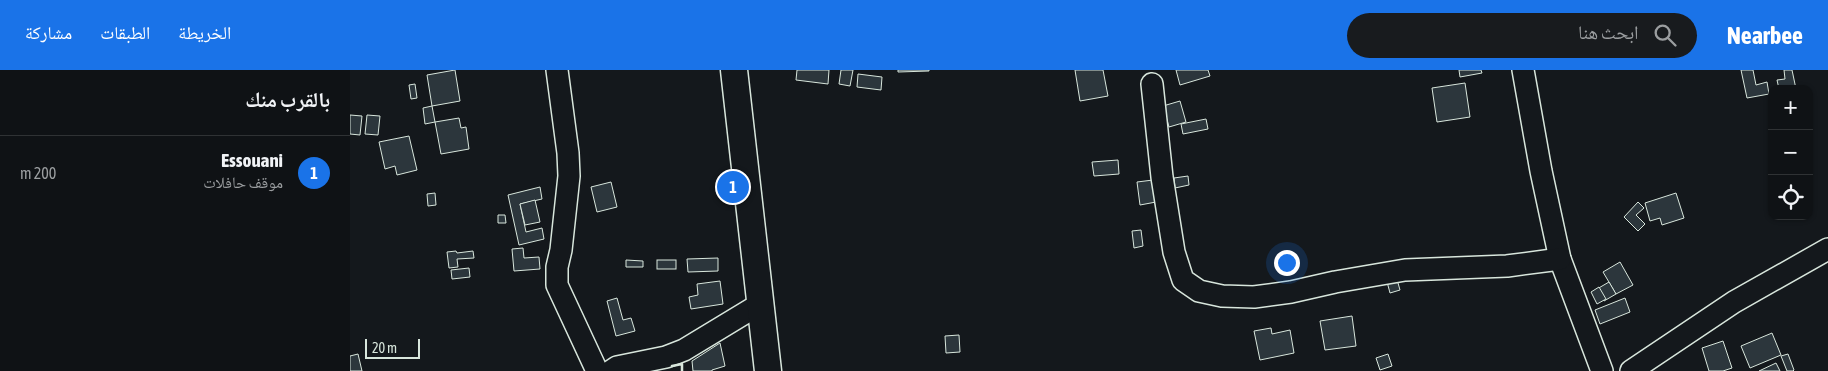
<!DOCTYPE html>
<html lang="ar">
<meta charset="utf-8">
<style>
:root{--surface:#0f1215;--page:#181b1e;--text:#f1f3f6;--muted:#9b9ea0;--line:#2f3234;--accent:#1a73e8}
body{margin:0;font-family:"Asap Condensed","Noto Naskh Arabic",sans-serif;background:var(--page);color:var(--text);direction:rtl}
.controls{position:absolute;right:15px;top:15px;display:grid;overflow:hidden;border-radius:10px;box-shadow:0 1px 4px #0004}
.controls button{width:45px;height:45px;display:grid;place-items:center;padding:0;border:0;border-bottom:1px solid var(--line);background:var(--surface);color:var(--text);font:25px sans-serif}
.scale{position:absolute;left:15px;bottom:12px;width:55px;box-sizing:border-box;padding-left:5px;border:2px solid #d8e6dc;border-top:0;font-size:14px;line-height:18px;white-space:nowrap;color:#d8e6dc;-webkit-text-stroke:4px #14181c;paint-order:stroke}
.you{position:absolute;left:936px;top:192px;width:18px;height:18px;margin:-12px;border:4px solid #fff;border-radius:50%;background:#1a73e8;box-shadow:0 0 0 8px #1a73e833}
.badge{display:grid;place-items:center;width:32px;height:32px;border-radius:50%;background:var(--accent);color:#fff;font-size:16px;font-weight:700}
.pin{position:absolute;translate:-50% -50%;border:2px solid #fff;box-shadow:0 1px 5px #0006}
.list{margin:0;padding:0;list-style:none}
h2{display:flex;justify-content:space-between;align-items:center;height:65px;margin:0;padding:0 20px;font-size:21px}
h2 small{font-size:16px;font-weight:400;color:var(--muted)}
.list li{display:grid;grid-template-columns:32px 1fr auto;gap:15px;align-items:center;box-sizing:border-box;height:75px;padding:0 20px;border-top:1px solid var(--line)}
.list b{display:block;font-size:19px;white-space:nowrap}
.list p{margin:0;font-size:16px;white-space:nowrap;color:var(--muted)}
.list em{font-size:16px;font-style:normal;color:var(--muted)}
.icon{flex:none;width:28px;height:28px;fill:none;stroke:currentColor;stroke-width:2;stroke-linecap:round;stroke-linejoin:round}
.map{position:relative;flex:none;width:1478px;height:301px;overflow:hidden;direction:ltr}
header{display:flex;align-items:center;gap:30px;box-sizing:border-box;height:70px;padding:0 25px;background:var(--accent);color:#fff}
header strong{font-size:24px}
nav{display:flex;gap:28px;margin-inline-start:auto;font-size:18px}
.search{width:350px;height:45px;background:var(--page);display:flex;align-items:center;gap:12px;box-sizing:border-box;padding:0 18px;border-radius:28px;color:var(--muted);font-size:19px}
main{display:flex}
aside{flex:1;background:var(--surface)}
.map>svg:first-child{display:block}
</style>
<header>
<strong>Nearbee</strong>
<div class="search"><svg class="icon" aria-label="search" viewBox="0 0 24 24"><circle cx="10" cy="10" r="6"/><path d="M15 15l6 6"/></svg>ابحث هنا</div>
<nav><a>الخريطة</a><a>الطبقات</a><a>مشاركة</a></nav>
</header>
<main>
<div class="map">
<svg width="1478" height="301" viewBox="0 0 1478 301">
<rect width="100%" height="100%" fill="#14181c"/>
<!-- building -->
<g fill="#2c363c" stroke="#d8e6dc">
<path d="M105,0L110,31L82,36L77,5Z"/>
<path d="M447,0H479L478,14L446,10Z"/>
<path d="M491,0H503L500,16L489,14Z"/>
<path d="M548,0H579V1L548,2Z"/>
<path d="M725,0H753L758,26L730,31Z"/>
<path d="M826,0H858L860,6L830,15Z"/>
<path d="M1109,0H1131L1132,3L1110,7Z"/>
<path d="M1391,0H1403L1406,15L1417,12L1419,24L1397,28Z"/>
<path d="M1434,0H1442L1446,19H1429L1427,10L1435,9Z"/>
<path d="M508,4L532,7L531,20L507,17Z"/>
<path d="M1115,13L1120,47L1087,52L1082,18Z"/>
<path d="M65,14L67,28L61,29L59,15Z"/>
<path d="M830,31L836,52L819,57L813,36Z"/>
<path d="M82,36L85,52L75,54L73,38Z"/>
<path d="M0,45L12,46L10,65L0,64Z"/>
<path d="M17,45L30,46L28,65L15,64Z"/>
<path d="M109,48L111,58L116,57L119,79L91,84L85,52Z"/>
<path d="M856,49L858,59L833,64L831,54Z"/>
<path d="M59,66L67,100L47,105L45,96L35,99L29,72Z"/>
<path d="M768,90L769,104L744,106L742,92Z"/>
<path d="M838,106L839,115L825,118L824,108Z"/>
<path d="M803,110L806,132L790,135L787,112Z"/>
<path d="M261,112L267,137L247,142L241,117Z"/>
<path d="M190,117L192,129L170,134L176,162L192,158L194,169L169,175L158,125Z"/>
<path d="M85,123L86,135L78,136L77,124Z"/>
<path d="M1326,123L1334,148L1312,155L1310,148L1300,151L1295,133Z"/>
<path d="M185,130L190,152L175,155L170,134Z"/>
<path d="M1288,132L1294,138L1286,145L1295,154L1288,161L1274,147Z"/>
<path d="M148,145H155L156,153H148Z"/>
<path d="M791,160L793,176L784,178L782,161Z"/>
<path d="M173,178L174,188L189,187L190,199L164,201L162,179Z"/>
<path d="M106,181L107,183L123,181L124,188L107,189L108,197L99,198L97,182Z"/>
<path d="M368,188V201L338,202L337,189Z"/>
<path d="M276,190L293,191V197H276Z"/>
<rect x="307" y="190" width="19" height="9"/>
<path d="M1270,192L1283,215L1266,224L1253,202Z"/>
<path d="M119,198L120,207L102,209L101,200Z"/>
<path d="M1046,206L1050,220L1040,223L1036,208Z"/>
<path d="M370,211L373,234L341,239L339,227L348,225L347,214Z"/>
<path d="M1259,212L1266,224L1254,231L1247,219Z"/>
<path d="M1249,217L1256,229L1247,234L1241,222Z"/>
<path d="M267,228L273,250L281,248L285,261L266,266L257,231Z"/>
<path d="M1275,228L1280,242L1250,254L1245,240Z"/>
<path d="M1002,246L1006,276L975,280L970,251Z"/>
<path d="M921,258L922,264L940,260L944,283L910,290L904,261Z"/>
<path d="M1422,263L1431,285L1400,298L1391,276Z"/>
<path d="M609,265L610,282L596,283L595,266Z"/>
<path d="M1373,271L1382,298L1373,301H1359L1352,278Z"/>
<path d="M370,273L375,296L362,300V301H343L342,291Z"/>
<path d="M8,284L12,301H0V286Z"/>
<path d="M1038,284L1042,296L1030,300L1026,288Z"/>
<path d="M1438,284L1444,300L1443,301H1437L1431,286Z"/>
<path d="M1426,293L1430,301H1409Z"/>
</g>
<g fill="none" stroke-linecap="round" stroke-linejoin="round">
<!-- minor casing -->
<g stroke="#d8e6dc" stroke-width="24">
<g id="minor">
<path d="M207,0L218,83L219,106L211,180L207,197V215L247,301"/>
<path d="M1173,0L1191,101L1210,189L1252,301"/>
<path d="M802,14L812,107L824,182L833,210L849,221L872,226L904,227L941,222L985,212L1055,200L1157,196L1210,189"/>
<path d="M261,301L267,297L316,287L334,280L410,234"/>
<path d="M1281,301L1384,232L1478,179"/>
</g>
</g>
<!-- major casing -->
<g stroke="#d8e6dc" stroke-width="29">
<path id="major" d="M384,0L418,301"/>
</g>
<!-- minor -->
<use href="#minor" stroke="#14181c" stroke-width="21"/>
<!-- major -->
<use href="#major" stroke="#14181c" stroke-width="26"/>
<!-- wall -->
<path stroke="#d8e6dc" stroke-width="2.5" d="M322,296L332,294V301"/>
</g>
</svg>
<div class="controls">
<button>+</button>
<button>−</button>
<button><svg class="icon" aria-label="locate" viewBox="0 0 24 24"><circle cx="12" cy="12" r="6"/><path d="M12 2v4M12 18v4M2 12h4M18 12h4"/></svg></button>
</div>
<div class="scale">20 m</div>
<div class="you"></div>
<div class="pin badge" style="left:383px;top:117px">1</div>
</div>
<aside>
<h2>بالقرب منك<small></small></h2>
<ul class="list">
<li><span class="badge">1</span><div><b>Essouani</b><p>موقف حافلات</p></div><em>200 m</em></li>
</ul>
</aside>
</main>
